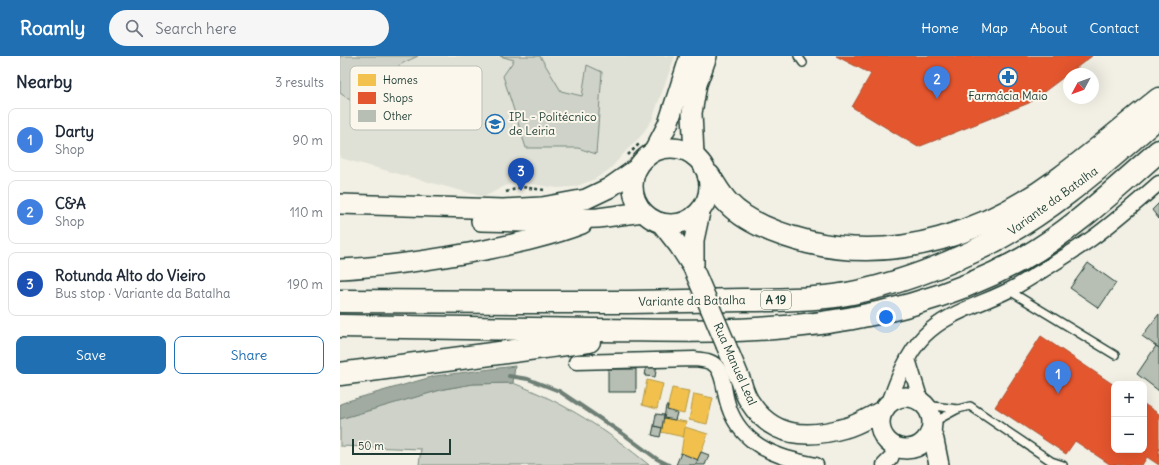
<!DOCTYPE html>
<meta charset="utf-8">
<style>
:root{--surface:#fff;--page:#f6f6f7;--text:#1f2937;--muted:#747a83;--line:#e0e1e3;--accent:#1f6fb2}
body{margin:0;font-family:Delius,sans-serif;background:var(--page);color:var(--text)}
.controls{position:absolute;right:12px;bottom:12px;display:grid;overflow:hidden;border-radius:8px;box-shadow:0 4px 16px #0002}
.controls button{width:36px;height:36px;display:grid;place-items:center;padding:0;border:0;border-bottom:1px solid var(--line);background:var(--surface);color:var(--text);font:20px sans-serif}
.compass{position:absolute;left:723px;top:12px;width:36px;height:36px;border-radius:50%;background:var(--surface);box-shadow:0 4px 16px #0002;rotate:229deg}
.scale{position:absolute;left:12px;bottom:10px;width:99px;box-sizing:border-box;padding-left:4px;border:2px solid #1f3d34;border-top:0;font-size:11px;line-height:14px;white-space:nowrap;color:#1f3d34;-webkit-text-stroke:3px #fbf7ec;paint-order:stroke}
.you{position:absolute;left:546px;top:261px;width:14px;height:14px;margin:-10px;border:3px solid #fff;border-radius:50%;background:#1a73e8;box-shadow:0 0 0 6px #1a73e833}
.badge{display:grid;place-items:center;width:26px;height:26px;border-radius:50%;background:var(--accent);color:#fff;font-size:13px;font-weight:700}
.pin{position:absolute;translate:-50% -33px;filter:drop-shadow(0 1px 2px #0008)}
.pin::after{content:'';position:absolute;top:21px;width:14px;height:12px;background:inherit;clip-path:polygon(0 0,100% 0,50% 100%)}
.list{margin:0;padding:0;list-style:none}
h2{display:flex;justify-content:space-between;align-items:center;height:52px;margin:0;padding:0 16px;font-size:17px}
h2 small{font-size:13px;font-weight:400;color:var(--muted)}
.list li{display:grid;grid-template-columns:26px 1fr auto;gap:12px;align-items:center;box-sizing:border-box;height:64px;margin:0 8px 8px;padding:0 8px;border:1px solid var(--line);border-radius:8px}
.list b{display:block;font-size:15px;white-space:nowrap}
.list p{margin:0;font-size:13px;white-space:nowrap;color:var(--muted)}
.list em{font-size:13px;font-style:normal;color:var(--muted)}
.actions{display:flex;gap:8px;padding:12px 16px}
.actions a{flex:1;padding:9px 0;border:1px solid var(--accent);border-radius:8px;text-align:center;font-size:14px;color:var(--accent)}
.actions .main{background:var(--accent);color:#fff}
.icon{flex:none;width:22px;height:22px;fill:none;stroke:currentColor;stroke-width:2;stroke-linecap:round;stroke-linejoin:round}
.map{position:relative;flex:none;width:819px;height:409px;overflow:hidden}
header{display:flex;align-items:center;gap:24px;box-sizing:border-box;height:56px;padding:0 20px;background:var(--accent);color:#fff}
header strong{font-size:19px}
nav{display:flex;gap:22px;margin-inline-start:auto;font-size:14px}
.search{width:280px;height:36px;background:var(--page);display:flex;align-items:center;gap:10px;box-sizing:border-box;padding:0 14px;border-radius:22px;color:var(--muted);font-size:15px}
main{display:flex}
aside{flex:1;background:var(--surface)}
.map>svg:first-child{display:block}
</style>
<header>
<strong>Roamly</strong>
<div class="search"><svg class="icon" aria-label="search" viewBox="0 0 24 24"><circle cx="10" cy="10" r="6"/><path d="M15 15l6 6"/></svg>Search here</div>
<nav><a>Home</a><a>Map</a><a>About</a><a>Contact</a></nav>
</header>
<main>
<aside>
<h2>Nearby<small>3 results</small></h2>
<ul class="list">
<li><span class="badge" style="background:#3f7fe0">1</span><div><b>Darty</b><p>Shop</p></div><em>90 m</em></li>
<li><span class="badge" style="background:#3f7fe0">2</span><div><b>C&amp;A</b><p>Shop</p></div><em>110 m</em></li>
<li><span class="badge" style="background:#1a4fb4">3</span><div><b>Rotunda Alto do Vieiro</b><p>Bus stop · Variante da Batalha</p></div><em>190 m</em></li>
</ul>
<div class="actions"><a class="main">Save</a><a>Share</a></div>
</aside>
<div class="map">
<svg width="819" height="409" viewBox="0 0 819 409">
<rect width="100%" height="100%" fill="#f2f0e5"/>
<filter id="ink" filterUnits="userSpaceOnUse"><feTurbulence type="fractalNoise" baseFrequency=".025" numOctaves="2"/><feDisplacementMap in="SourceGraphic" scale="8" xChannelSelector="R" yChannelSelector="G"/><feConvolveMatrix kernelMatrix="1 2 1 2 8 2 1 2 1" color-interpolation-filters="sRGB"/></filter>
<g filter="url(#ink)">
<!-- built -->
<path fill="#e0e1d6" d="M0,0H335L312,64L301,80L287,94L269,114L253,124L234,131L217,132L185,127H174L165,130L144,141L0,102Z"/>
<!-- green -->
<g fill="#cfd2c8" stroke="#77887e">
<path d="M0,0H78C55,11 55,8 51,33L10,44L0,37Z"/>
<path d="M160,0H200L221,35L242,40L247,9L262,16L256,98L238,92H186L163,20L174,4Z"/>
<path d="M173,327C224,346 268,375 309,409H79L81,393L0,390V363L4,361L104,333L133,328Z"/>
</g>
<!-- water -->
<path fill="#a2aba1" stroke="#6e7f75" d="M175,310L173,327L133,328L104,333L0,363V348L11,344L95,320Z"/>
<!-- homes -->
<g fill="#f2c14e" stroke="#b39946">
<path d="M307,324L323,328L317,353L302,349Z"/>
<path d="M332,332L349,335L344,358L327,354Z"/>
<path d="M354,338L373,342L367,368L349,364Z"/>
<path d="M324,362L346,366L344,381L321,376Z"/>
<path d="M345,371L368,378L358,404L341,397Z"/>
</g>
<!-- shops -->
<g fill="#e4572e" stroke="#a94f30">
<path d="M496,0H752L689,47L578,91L512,51L531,18Z"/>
<path d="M701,280L774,329V394H804V348L819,358V409L807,401L802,409H771L735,385L726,398L655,351Z"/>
</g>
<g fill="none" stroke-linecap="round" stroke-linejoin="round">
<!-- stream -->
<path stroke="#6e7f75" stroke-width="4" d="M169,320L188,323L219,335L286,380L317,403L329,409"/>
</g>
<!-- building -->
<g fill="#b7beb3" stroke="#1f3d34">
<path d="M819,147V163L812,154Z"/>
<path d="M748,207L776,227L759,252L730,232Z"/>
<path d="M819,258V292L802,280Z"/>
<path d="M816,290L819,292V335L797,318Z"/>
<path d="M307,307L317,308L315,321L305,320Z"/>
<rect x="268" y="313" width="28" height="23"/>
<path d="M326,350H328L327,354L337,357L335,364L324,362Z"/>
<path d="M316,358L324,359L322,372L314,370Z"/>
<path d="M314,370L322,372L320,381L312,379Z"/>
<path d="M361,396L369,399L365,409H355Z"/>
<path d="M341,397L358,404L355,409H336Z"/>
</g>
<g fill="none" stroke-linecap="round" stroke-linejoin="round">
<!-- lane casing -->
<g stroke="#1f3d34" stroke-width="10">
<g id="lane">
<path d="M458,0L463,7"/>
<path d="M668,234L775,299"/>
<path d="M585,349L618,353L630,350L711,405L723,409"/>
<path d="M592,367L618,353"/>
</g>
</g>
<!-- street casing -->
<g stroke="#1f3d34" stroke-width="17">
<g id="street">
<path d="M568,303L581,345"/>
<path d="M236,306L354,303C362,304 370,304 376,310C384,319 384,335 387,345C391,361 401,376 414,386C432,400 454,404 476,409"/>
<path d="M549,347C557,324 567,298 584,280C608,255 647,247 677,230C702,215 727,200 751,183C775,166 797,146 819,127"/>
<path d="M544,409L551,402L555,390"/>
</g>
</g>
<!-- secondary casing -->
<g stroke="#1f3d34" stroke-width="22">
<g id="secondary">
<circle cx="331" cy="130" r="38"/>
<path d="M314,95L328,68L350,0"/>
<path d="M354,99L352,57L357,28L367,0"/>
<path d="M0,148L163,153L202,151L246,143L269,132L296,113"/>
<path d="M141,165L183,166L225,163L258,162L303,156"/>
<path d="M321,167L339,190L354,213"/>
<path d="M0,213C49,211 97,203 145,194C178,187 211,180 242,168"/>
<path d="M354,214V184L360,156"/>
<path d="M386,289C391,301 396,313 401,325C403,332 405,339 409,345C432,382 467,383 505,372C518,369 531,360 544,354"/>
<circle cx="566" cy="367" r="26"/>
<path d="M591,376L594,384L599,409"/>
</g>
</g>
<!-- highway casing -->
<g stroke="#1f3d34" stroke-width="25">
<g id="highway">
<path d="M369,120C375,129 380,139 388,147C408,168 440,179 468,186C558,208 647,176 720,122C754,97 786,69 819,43"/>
<path d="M0,245C96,246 193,246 289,246C327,245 365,245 403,244C434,244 465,244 495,240C542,233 589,216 632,196C703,163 761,111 819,60"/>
<path d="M0,270C84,271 169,273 253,274C317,274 381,277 445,271C527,264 610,243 682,203C733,174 775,133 819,95"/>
<path d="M0,318L249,285"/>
</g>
</g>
<!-- path -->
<g stroke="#1f3d34" stroke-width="2.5" stroke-dasharray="3 3" stroke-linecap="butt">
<path d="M288,99L300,87"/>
<path d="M166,136L182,131L204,134"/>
</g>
<!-- lane -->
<use href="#lane" stroke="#fbf7ec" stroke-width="7"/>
<!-- street -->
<use href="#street" stroke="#fbf7ec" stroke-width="14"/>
<!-- secondary -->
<use href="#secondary" stroke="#fbf7ec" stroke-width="19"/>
<!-- highway -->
<use href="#highway" stroke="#fbf7ec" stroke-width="22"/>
<!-- secondary-bridge casing -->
<g stroke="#1f3d34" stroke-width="22" stroke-linecap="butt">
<path id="secondary-bridge" d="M354,214L386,289"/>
</g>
<!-- secondary-bridge -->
<use href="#secondary-bridge" stroke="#fbf7ec" stroke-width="19"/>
</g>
</g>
<!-- icons -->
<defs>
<g id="pharmacy-ring" transform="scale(1)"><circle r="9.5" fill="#fbf7ec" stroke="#1f6fb2" stroke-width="1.5"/><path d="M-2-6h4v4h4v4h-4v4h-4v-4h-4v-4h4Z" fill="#1f6fb2"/></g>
<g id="university-ring" transform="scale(1)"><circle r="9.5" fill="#fbf7ec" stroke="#1f6fb2" stroke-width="1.5"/><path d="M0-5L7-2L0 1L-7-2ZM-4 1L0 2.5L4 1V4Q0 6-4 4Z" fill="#1f6fb2"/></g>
</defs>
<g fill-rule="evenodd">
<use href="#pharmacy-ring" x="668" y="21"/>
<use href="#university-ring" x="155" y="68"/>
</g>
<g text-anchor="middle" stroke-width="4" stroke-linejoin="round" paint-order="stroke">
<!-- shield labels -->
<rect fill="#fbf7ec" stroke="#61756b" stroke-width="1" x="421" y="235" width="30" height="18" rx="3"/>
<g font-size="11" font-weight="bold" fill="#1f3d34">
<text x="436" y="248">A 19</text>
</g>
<!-- poi labels -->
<g font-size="12" fill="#1f3d34" stroke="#fbf7ec">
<text x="668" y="44">Farmácia Maio</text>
<text x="169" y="65" text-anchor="start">IPL - Politécnico<tspan x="169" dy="14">de Leiria</tspan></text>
</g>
<!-- street labels -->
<g font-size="12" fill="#1f3d34" stroke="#fbf7ec">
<text transform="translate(713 145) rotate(-36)" y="4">Variante da Batalha</text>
<text transform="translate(352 245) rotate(-1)" y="4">Variante da Batalha</text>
<text transform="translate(395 308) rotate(66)" y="4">Rua Manuel Leal</text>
</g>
</g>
<!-- legend -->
<rect x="10" y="10" width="132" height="64" rx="6" fill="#fbf7ec" stroke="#b9bfb5" stroke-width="1"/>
<rect x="18" y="18" width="18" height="12" fill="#f2c14e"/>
<rect x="18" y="36" width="18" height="12" fill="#e4572e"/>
<rect x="18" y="54" width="18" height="12" fill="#b7beb3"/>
<g font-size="11" fill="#1f3d34">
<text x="43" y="28">Homes</text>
<text x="43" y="46">Shops</text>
<text x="43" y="64">Other</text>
</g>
</svg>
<div class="controls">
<button>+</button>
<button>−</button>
</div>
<svg class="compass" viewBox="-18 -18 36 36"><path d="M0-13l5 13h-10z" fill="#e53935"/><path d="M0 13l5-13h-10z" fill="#747a83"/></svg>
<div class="scale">50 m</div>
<div class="you"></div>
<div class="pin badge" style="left:718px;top:338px;background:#3f7fe0">1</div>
<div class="pin badge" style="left:597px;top:43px;background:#3f7fe0">2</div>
<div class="pin badge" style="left:181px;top:135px;background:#1a4fb4">3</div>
</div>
</main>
